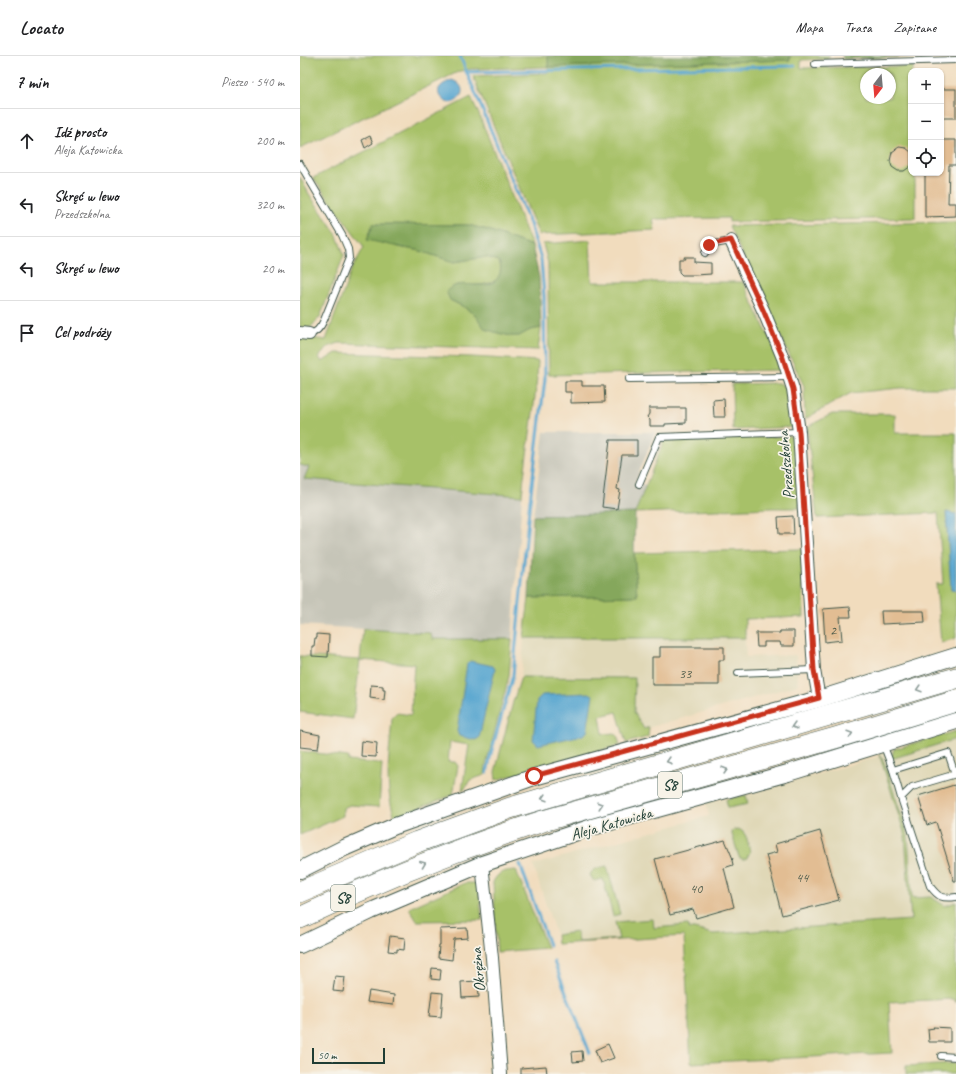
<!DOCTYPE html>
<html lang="pl">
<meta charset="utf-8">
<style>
:root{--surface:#fff;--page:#f6f6f6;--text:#202124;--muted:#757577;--line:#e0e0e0}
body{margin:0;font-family:Caveat,sans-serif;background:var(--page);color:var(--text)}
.controls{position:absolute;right:12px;top:12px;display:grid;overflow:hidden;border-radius:8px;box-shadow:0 1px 3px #0004}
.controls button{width:36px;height:36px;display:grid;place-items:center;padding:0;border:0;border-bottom:1px solid var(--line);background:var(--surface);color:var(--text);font:20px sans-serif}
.compass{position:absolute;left:560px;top:12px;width:36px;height:36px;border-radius:50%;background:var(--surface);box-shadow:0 1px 3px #0004;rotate:196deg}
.scale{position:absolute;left:12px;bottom:10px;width:73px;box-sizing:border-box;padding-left:4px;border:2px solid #1f3d34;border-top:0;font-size:11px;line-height:14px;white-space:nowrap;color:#1f3d34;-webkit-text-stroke:3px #f7f3e8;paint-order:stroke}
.stop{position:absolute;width:12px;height:12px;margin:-9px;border:3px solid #c8321e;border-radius:50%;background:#fff}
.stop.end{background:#c8321e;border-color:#fff;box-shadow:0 1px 4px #0008}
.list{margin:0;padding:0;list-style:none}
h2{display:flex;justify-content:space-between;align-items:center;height:52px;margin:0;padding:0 16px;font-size:17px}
h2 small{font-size:13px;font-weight:400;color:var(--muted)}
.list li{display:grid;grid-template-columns:26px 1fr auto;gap:12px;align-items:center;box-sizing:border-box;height:64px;padding:0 16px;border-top:1px solid var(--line)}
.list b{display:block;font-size:15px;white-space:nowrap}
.list p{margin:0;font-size:13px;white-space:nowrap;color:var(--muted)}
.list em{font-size:13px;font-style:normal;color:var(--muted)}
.icon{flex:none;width:22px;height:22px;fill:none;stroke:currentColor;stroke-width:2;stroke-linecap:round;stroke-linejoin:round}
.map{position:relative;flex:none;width:656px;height:1018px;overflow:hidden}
header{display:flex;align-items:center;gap:24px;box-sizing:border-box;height:56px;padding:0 20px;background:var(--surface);border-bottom:1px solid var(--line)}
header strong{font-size:19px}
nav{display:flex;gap:22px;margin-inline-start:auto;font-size:14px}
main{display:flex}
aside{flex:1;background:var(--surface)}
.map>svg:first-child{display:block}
</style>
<header>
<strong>Locato</strong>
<nav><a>Mapa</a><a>Trasa</a><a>Zapisane</a></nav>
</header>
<main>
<aside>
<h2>7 min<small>Pieszo · 540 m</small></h2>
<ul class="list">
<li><svg class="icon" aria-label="ahead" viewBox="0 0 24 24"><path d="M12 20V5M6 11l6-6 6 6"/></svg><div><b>Idź prosto</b><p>Aleja Katowicka</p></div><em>200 m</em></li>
<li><svg class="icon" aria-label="left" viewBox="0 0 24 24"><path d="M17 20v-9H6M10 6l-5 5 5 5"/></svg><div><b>Skręć w lewo</b><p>Przedszkolna</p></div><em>320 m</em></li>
<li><svg class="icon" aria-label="left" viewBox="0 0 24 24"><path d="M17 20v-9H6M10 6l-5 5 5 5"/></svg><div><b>Skręć w lewo</b></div><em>20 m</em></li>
<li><svg class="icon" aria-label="arrive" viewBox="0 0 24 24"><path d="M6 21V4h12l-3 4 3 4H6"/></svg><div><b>Cel podróży</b></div></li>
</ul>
</aside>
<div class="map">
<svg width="656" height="1018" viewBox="0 0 656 1018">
<rect width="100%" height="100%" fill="#f7f3e8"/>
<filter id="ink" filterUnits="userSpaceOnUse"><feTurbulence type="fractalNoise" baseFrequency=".025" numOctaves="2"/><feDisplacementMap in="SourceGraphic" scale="8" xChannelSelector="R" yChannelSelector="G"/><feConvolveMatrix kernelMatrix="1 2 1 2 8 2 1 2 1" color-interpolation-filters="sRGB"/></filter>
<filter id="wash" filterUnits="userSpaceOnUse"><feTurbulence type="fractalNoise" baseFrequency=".012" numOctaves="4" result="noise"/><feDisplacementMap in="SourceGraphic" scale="16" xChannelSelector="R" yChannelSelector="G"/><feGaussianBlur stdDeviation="0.9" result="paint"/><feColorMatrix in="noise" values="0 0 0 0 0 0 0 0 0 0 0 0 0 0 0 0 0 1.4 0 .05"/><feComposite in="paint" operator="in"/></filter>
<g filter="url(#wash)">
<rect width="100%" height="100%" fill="#f1dcbd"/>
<!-- built -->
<g fill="#e0d8b7">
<path d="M224,582H445L446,601L496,599L498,629L344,673L334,656V622L221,621Z"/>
<path d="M656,675V861L257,888L256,879L233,809L409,760L406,746L446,739L580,700L579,697Z"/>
</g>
<!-- industrial -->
<g fill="#c6c5b8">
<path d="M244,376H355L335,427L347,429L335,457L233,460Z"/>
<path d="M0,409L10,410L5,423L222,440L212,583H132L131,577L0,569Z"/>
</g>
<!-- green -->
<g fill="#a7c168" stroke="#637f4e" fill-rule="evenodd">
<path d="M0,0H248L249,11L490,4V0H530L527,3L501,4V12L613,10V15H611V117H615V162L429,166V162L353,163L355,174L239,179L173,20L248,17V11L171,13L160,15L0,92ZM566,18H590V42H566Z"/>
<path d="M171,41L178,56L232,190L188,174L168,169L73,168L67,183L104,192L117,194L154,206L186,201L199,205C210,233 173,229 156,229L150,244L164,251L175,259L185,272L198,277L211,280H219L230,274L241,272L238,294L39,287L28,291L19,301L22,306L36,297L173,301L238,305C236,350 226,395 222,440L4,423L9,411L0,409V281L26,284L51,215L64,191L13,122Z"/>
<path d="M0,121L9,138L36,177L44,199L20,261L10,272L0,271Z"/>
<path d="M656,166V332H601L551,337L505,363L504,330L429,170Z"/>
<path d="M290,184L292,226H443L474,292L482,314L249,319L248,207L243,188Z"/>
<path d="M479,327L487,332L493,371L433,374L432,328Z"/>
<path d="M532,358H595V377H656V458L646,456L651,533L656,534V582L641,587L636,528H643L638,457L517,462L507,371Z"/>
<path d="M491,380L496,384L500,452H473L335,457L364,384Z"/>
<path d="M502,493L504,561L445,563V582H224L229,542L337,540L334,497Z"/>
<path d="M63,573L131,577L132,583H212L209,620L186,709L185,719L170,724L164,734H162L169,689L150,686L148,706H155L158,710L153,739L95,761C83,731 90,694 92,662L97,657L111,659L114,608L60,604L53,663L0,656V600L60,604Z"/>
<path d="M221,621L335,622L334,656L344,673L349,671L348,681L326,687L317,656L300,660L303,678L314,677L317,679L320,689L196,724L195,716L213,646Z"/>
<path d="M656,675V683L591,703L594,693Z"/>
<path d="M0,695L48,701V705L82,708L79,751L50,749L43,752V760L0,779Z"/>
<path d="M579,697L584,706L608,779L612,842L631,841L645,850L656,846V946L653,943L589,946L592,997L391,1007L384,880L257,888L256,879L276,876L278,886L319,883L315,866L353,863L354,872L388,869L389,873H394L413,878L611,864L605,779Z"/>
<path d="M446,739L448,748L428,752L426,743Z"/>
<path d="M437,773C447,774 448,788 450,796L446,803H442L439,801L431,775Z"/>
<path d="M307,810L320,858L313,860L303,823L294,825L290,819C293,812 299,812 307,810Z"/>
<path d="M216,814L247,892L197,896L193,826C199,815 204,815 216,814Z"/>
<path d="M165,827H175L179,832L182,864L117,865L109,852Z"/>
<path d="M653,1007L656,1009V1018H606V1010Z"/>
</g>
<!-- forest -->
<g fill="#85a75c" stroke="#527248">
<path d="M248,0H490V4L248,11Z"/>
<path d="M542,0H656L543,3Z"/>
<path d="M73,168L168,169L188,174L232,190L239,221L241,272L230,274L219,280H211L198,277L185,273L175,259L164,251L150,244L146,235C149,233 153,230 157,229C171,226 194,236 200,217C201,212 201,210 199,205L186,201L154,206L117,194L104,192L67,184Z"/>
<path d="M335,457L334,497L337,540L229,542L233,460Z"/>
</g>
<!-- water -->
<g fill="#55a4cf" stroke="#3a7082">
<path d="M152,24C172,31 158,51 146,46C144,44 141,41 139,39C136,30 145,27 152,24Z"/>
<path d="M646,456L656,458V534L651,533Z"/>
<path d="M170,605L193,610L195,613L179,682L175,684L159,680L157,675L167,608Z"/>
<path d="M289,637L293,639L287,676L283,679L238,689L233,684L237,644L242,639Z"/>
</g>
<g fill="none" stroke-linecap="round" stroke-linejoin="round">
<!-- stream -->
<g stroke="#55a4cf" stroke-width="3">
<path d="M160,0L230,168L241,203L244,240L245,323L229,453L213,619L191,697L187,717"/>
<path d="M166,16L495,10"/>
<path d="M220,808L249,889"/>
<path d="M254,906L290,997"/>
</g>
</g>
<g id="blocks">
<!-- building -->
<g fill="#e2bd93">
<rect x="641" y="33" width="15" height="29"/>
<path d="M70,80L73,87L65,92L62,84Z"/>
<path d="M641,84H656V109H649L648,147H656V160L625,161V117H641Z"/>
<path d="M599,91L606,92L611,96V110L604,115H598L592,111L590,105L592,96Z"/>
<path d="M384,201H394V206L411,207V218L395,219H382L379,216V203H385Z"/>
<path d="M265,325H282V330H304L305,346L271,347V336H265Z"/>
<path d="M424,343L425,361H414L413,344Z"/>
<path d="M349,352H386V367L365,368V370H350V364L347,361L349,358Z"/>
<path d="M310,384H337V399H322L317,433L320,434L317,453L302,451Z"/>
<path d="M493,460L494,478H479L478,461Z"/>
<path d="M550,551L551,561H540L542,584L525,586L523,553Z"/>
<path d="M581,555H624L625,566L582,568Z"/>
<path d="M480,575H494V590H481L480,586H464V591H457L456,577H480Z"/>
<path d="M17,578L29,579L28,601L12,600V590H14L15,582H17Z"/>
<path d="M360,591H424V604H419V629H352V601H360Z"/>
<path d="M71,629L83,630V634H85L84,644L70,642Z"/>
<path d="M0,675L20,679L18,693L0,691Z"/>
<path d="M62,685L77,687L76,701L61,700Z"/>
<path d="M654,729L656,734V825H654L636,766L627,769L618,740Z"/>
<path d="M520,775L539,844L482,859L466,799L477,796L475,788Z"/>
<path d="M425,784L433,803L432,804L433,809L424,812L434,851L396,862L393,853L370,859L355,803Z"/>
<path d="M167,872L168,882L154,883L152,904L138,902L139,889H140V873Z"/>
<path d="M90,880L105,882L104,894L97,893V896L88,895Z"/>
<path d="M132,912L141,913L140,924L131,923Z"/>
<path d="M35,920L45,921L43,936L33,935Z"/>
<path d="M178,925L179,941L162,942L161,926Z"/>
<path d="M69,935L94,939L93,949L67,946Z"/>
<path d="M132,936L143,937L141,961L129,960Z"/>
<path d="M633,971L650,972V986H629L628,973L634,972Z"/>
<path d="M308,988L314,1002L300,1007L295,994Z"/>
<path d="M282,995L283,1005L273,1006L272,996Z"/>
<path d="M246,1010L247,1018H221V1012Z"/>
</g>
</g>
</g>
<g filter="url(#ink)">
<use href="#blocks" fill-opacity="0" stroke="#3e5549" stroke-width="1"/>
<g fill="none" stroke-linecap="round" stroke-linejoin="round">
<!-- lane casing -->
<g stroke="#3e5549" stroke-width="8">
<g id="lane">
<path d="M515,8L656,4"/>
<path d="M0,108L42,179L48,193L49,202L24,264C21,271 17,277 9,278"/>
<path d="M405,197L409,189L431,185"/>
<path d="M329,323L488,321"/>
<path d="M339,428L359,381L499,376"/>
<path d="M438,617L514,614"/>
<path d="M583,688L593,714L648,697L655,718"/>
<path d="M593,714L601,742"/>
<path d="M656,718L612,731L601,742L630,830C638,841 642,843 656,841"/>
<path d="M641,1000L656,1001"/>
</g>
</g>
<!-- street casing -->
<g stroke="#3e5549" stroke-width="14">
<g id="street">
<path d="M431,185L464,256L483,302L493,333L499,376L514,614L519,643"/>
<path d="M0,277L9,278"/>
<path d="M182,808L192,902L201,1018"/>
</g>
</g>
<!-- secondary casing -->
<g stroke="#3e5549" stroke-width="18">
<g id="secondary">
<path d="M0,814L44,792L95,770L234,721L519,643L656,600"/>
<path d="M0,889L71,855L182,808L292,771L488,717L656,665"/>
</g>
</g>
<!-- highway casing -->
<g stroke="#3e5549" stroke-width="22">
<g id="highway">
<path d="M0,836L117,786L210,752L656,622"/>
<path d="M0,862C79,824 160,792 243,765L535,682L656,645"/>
</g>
</g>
<!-- lane -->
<use href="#lane" stroke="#fff" stroke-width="6"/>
<!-- street -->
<use href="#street" stroke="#fff" stroke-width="12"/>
<!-- secondary -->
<use href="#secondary" stroke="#fff" stroke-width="16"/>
<!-- highway -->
<use href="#highway" stroke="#fff" stroke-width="21"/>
</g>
<!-- one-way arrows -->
<defs><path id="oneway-chevron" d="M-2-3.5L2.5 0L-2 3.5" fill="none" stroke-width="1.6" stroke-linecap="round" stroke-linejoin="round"/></defs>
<g stroke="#8f9e9a">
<use href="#oneway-chevron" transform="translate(619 633) rotate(163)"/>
<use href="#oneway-chevron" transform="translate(494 670) rotate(164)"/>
<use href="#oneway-chevron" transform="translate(550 678) rotate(-17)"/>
<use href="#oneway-chevron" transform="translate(369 705) rotate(164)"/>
<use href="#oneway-chevron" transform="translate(425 714) rotate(-16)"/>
<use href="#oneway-chevron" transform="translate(244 742) rotate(163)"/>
<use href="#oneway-chevron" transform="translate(300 749) rotate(-16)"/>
<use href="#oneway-chevron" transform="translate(123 808) rotate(-21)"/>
</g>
</g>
<g fill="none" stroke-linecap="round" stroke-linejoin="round" filter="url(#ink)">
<!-- route -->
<path stroke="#c8321e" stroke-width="5" d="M234,720L519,642L514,614L499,376L493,333L483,302L464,256L431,184L409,189"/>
</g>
<g text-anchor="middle" stroke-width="3.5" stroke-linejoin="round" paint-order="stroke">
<!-- number labels -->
<g font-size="14" fill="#505d4c">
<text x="533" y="579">2</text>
<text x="385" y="622">33</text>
<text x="502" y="826">44</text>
<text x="396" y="837">40</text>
</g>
<!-- shield labels -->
<g fill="#f7f3e8" stroke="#60746a" stroke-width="1">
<rect x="358" y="716" width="24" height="26" rx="3"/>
<rect x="31" y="829" width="24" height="26" rx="3"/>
</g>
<g font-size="15" font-weight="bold" fill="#1f3d34">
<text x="370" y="734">S8</text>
<text x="43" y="847">S8</text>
</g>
<!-- street labels -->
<g font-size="16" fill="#1f3d34" stroke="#f7f3e8">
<text transform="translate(485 409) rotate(-95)" y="6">Przedszkolna</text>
<text transform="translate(311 767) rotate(-16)" y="6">Aleja Katowicka</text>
<text transform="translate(177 914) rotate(-95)" y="6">Okrężna</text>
</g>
</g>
</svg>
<div class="controls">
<button>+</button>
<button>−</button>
<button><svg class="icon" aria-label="locate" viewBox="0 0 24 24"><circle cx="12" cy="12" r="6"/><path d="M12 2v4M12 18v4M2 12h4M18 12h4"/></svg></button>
</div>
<svg class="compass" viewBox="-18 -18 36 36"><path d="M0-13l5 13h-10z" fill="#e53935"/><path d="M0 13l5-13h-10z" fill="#757577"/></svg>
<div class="scale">50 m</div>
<div class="stop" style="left:234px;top:720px"></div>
<div class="stop end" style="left:409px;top:189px"></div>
</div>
</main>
